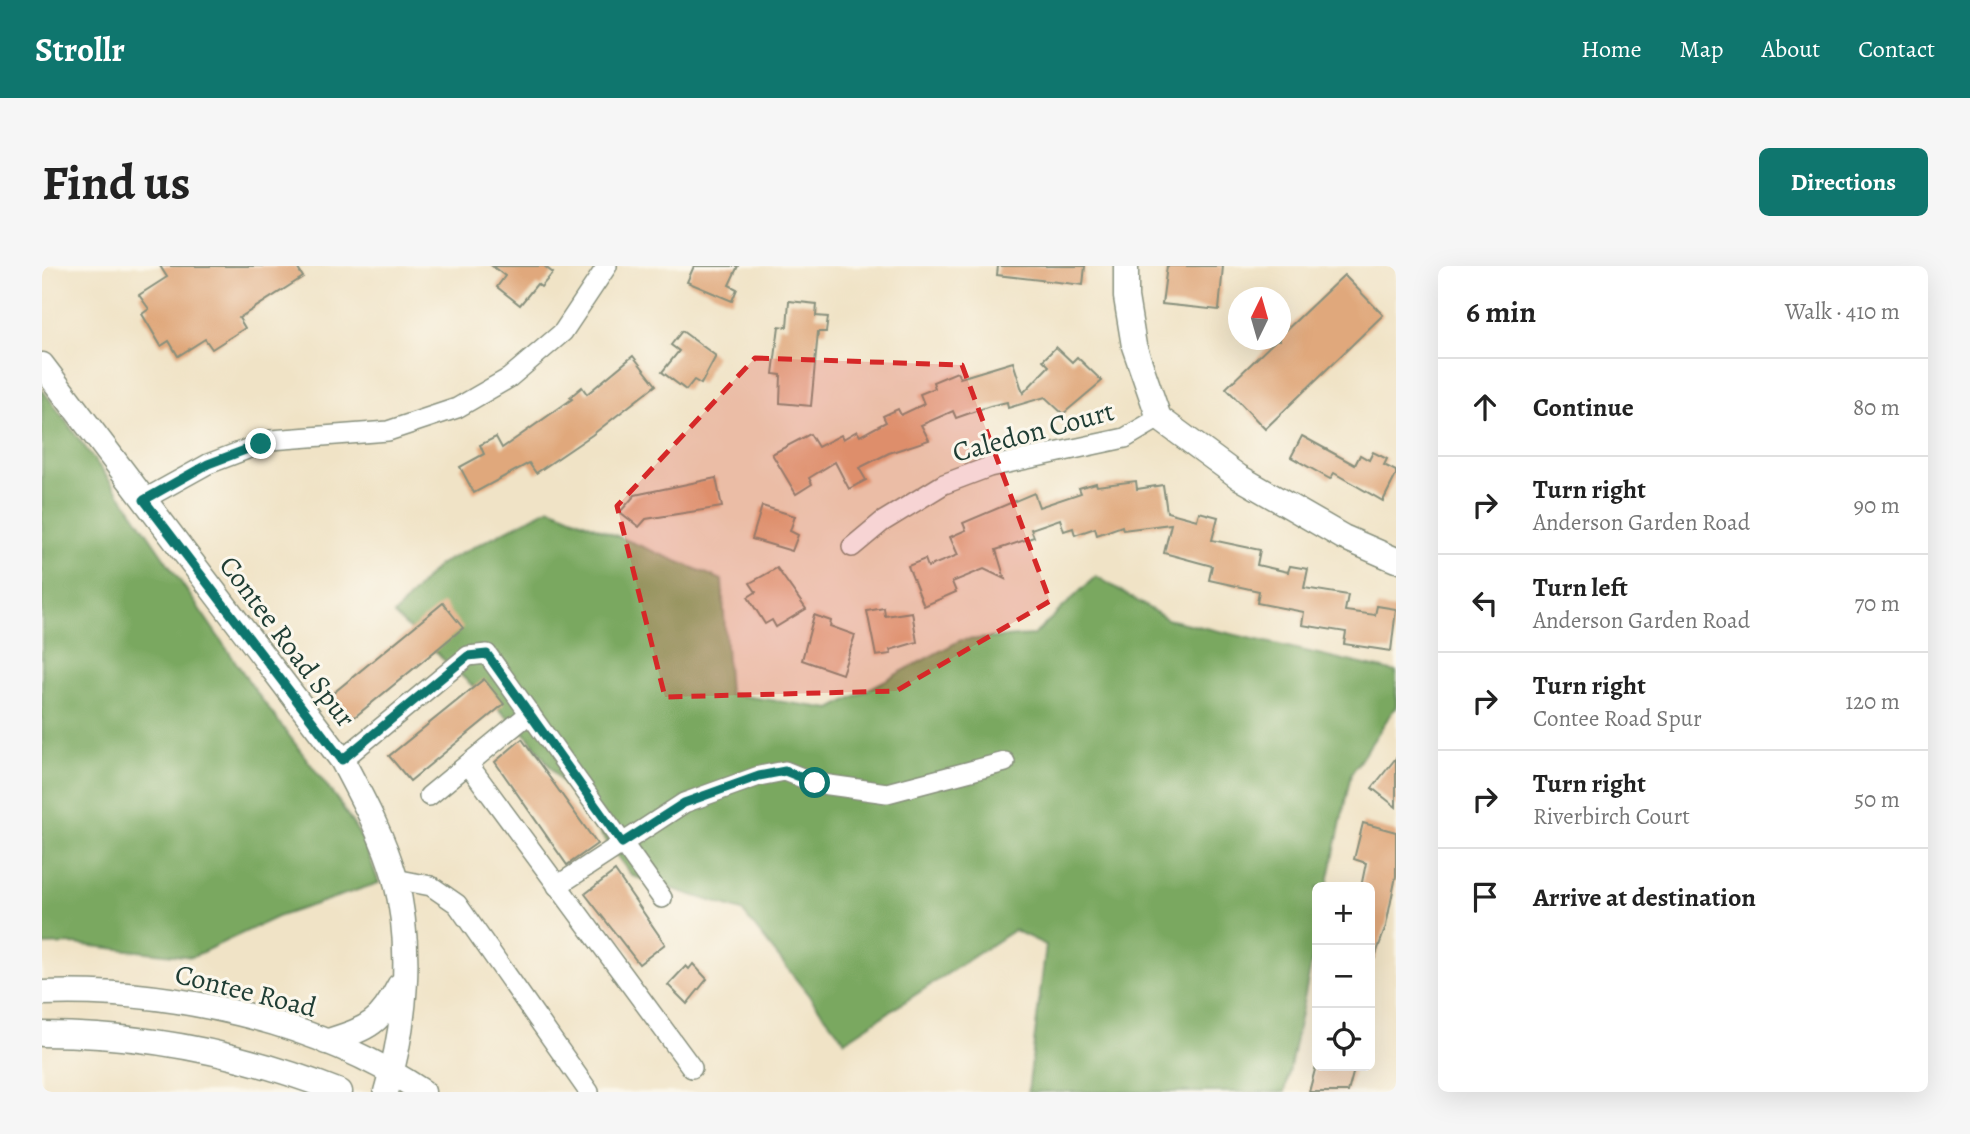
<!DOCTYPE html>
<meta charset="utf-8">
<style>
:root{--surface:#fff;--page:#f6f6f6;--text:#222;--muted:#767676;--line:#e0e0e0;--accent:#0f766e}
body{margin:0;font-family:Alegreya,serif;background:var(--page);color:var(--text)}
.controls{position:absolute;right:21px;bottom:21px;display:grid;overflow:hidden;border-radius:10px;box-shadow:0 7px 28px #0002}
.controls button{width:63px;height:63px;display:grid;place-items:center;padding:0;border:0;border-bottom:2px solid var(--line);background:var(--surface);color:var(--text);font:35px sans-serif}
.compass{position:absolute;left:1186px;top:21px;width:63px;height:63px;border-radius:50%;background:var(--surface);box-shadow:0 7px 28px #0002;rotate:5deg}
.stop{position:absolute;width:21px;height:21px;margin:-16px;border:5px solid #0f766e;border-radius:50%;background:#fff}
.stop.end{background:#0f766e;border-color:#fff;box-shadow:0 2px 7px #0008}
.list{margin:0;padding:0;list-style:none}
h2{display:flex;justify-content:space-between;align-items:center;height:91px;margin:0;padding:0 28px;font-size:30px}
h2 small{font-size:23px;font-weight:400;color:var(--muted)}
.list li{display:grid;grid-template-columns:46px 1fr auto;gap:21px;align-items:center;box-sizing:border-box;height:98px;padding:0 28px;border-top:2px solid var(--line)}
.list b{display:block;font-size:26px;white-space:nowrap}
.list p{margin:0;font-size:23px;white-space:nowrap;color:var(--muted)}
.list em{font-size:23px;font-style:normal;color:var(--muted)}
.icon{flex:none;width:38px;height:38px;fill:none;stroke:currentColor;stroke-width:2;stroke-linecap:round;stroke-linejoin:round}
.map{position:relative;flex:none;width:1354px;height:826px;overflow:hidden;border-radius:10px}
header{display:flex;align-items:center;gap:42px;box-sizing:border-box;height:98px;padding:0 35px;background:var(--accent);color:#fff}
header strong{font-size:33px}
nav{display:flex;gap:38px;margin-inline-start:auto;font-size:24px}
.intro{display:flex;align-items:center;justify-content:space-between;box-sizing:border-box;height:168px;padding:0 42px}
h1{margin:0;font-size:49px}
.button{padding:18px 32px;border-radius:10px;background:var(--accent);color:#fff;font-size:24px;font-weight:700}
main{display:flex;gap:42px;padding:0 42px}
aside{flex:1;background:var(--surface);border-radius:10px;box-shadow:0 7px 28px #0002}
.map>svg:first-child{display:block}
</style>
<header>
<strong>Strollr</strong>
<nav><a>Home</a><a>Map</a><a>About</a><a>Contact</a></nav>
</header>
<div class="intro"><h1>Find us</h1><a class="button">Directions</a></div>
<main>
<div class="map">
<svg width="1354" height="826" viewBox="0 0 1354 826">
<rect width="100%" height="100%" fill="#fbf7ec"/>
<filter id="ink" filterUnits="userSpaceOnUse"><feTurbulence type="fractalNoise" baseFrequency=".0143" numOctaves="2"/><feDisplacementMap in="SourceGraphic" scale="14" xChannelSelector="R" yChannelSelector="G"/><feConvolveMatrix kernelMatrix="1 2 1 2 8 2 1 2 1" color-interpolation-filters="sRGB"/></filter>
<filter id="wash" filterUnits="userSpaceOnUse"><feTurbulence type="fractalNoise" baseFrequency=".00686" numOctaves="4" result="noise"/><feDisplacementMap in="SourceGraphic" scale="28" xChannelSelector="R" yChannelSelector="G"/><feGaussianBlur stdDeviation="1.57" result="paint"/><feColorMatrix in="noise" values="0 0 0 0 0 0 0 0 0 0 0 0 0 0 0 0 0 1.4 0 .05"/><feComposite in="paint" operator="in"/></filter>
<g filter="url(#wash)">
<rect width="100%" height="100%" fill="#f0e3c6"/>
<!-- forest -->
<g fill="#7aa861" stroke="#4c724a" stroke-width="2">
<path d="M0,123L88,242L215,427L297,536L321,574L337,617L235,651L150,691L31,678L0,679Z"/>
<path d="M508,242L680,314L687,428L789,443L919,374L992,369L1054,310L1125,353L1354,406V440L1309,508L1285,621H1275V669L1243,826H986L1004,679L972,664L803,775L700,645L590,610L483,467L352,349L396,299Z"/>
</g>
<g id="blocks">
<!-- building -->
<g fill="#e0a87c">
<path d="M118,0H254L261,11L197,52L203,62L170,83L163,73L136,90L127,75L119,80L100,48L107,43L97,29L125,11Z"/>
<path d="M450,0H502L511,7L499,21L495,18L478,39L455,21L463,10Z"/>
<path d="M652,0H696L687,19L695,23L690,35L645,16Z"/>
<path d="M956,0H1043L1041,19L955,9Z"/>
<path d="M1125,0H1181L1177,44L1120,38Z"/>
<path d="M1302,9L1341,49L1223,163L1184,122L1234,74H1238V70Z"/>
<path d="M747,35L775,38L774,50L786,51L784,66H776L769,140L738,137L739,109L731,108L737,60L745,61Z"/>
<path d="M640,65L674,90L659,118L652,114L644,124L620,106L637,85L629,79Z"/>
<path d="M1014,81L1030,96L1035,91L1060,115L1021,148L1003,131L966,142L965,136L948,140L914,152L911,145L879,159L887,174L847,187L817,202L824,214L807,223L793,196L767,212L770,218L754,228L730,188L768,168L776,181L799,169L801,173L815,165L818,170L844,156L841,150L856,143L859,149L882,138L878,128L893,122L891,116L915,106L918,112L971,96L981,127L1007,100L1001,94Z"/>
<path d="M591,90L614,119L550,169L494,207L487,197L432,227L418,201L442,188L438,179L454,171L460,182L530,133L528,131L540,121L545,128Z"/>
<path d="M1260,170L1313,199L1318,189L1327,194L1331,186L1345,193L1342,199L1354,205V209L1341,235L1292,207L1288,213L1249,191Z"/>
<path d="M674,212L680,241L604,253L597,261L578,246L593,229Z"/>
<path d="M1094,215L1095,223L1121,219L1125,246L1155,254L1157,246L1176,251L1170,274L1218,284L1215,299L1246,306L1248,300L1266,303L1262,322L1306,329L1303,345L1333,349L1335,340L1354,343L1349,385L1302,378L1304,366L1260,359L1262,346L1215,337L1217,325L1167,314L1170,300L1122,287L1129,258L1081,264L1080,260L1055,269L1053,262L1033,269L1031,262L1022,265L1018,253L989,263L992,271L954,284L963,313L942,303L910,316L914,326L882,340L866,300L883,293L886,301L916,289L908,271L924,264L921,257L992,227L997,241L1039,227L1037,222L1054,217L1055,220Z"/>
<path d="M720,240L753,250L748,265L756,269L750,285L710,273Z"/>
<path d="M735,302L764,343L734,361L730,354L723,358L706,331L714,326L708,317Z"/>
<path d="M401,337L421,362L309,454L289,429Z"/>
<path d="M842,342L843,350L870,346L875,376L848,384L849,388L834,390L825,345Z"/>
<path d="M772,349L789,355L788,360L813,369L800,408L760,394Z"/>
<path d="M442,413L462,438L368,515L347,490Z"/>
<path d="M480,473L555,578L525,599L453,496Z"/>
<path d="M1354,492V541L1330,522Z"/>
<path d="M1321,557L1354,566V610L1344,660L1332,694L1328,693V621H1319L1324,597L1312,593Z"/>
<path d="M573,605L623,678L597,698L543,628Z"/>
<path d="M651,698L665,713L645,738L626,719L644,700L647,703Z"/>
<path d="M1274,800H1313L1306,826H1267Z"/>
</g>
</g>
</g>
<g filter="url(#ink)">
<use href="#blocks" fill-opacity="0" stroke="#88907d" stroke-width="2"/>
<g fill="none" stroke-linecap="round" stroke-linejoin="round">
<!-- minor casing -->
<g stroke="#88907d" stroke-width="22">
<g id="minor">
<path d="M101,234L166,198L229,174L346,165L415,142L467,112L521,66L565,0"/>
<path d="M810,281L840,256L902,218L947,201L1083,172L1117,152"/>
<path d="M300,494L426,390L445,388L620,632"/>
<path d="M426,498L650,802"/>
<path d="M387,530L488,447"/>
<path d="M353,613L389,620L415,638L547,826"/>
<path d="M515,620L642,537L717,510L743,505L773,517L845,527L963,496"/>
</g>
</g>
<!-- tertiary casing -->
<g stroke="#88907d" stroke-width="27">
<g id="tertiary">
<path d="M1084,0V31L1092,80L1117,152L1197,211L1301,271L1354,294"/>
<path d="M0,99L300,494C320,532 341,570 353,612C371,680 364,760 344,826"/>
<path d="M0,727C126,722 275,754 381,826"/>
<path d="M0,768C104,768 201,787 298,826"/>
<path d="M284,776C325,762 337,760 357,720"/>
</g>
</g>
<!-- minor -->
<use href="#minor" stroke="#fff" stroke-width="19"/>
<!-- tertiary -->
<use href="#tertiary" stroke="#fff" stroke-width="24"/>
</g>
</g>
<g fill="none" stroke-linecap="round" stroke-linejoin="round" filter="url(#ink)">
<!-- route -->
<path stroke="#0f766e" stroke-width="9" d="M219,178L166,198L102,234L300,494L426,390L445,388L580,577L642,537L717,510L743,505L773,517"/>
</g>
<!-- marked area -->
<path fill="#d62828" fill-opacity="0.2" stroke="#d62828" stroke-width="5" stroke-dasharray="14 9" stroke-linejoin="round" d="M713,92L920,99L1008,335L854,425L623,431L575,240Z"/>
<g text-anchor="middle" stroke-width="6" stroke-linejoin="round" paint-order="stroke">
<!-- street labels -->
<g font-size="28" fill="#1f3d34" stroke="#fbf7ec">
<text transform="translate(991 165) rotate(-15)" y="10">Caledon Court</text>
<text transform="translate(246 375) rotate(53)" y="10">Contee Road Spur</text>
<text transform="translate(204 724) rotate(14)" y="10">Contee Road</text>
</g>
</g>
</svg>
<div class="controls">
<button>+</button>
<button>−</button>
<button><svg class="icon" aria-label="locate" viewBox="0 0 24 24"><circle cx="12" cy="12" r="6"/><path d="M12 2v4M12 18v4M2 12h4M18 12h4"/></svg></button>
</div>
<svg class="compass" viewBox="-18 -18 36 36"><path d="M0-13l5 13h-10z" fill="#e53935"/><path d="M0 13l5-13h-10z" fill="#767676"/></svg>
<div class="stop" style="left:773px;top:517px"></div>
<div class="stop end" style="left:219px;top:178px"></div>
</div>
<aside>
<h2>6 min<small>Walk · 410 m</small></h2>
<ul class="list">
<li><svg class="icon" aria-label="ahead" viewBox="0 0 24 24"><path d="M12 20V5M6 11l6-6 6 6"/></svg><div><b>Continue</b></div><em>80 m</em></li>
<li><svg class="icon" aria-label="right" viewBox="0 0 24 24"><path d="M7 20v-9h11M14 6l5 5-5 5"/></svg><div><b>Turn right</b><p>Anderson Garden Road</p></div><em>90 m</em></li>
<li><svg class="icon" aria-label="left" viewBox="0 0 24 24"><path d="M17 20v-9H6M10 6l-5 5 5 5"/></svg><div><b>Turn left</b><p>Anderson Garden Road</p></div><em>70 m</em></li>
<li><svg class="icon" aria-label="right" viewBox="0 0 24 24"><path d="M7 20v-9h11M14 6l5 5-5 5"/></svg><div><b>Turn right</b><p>Contee Road Spur</p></div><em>120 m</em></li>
<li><svg class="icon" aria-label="right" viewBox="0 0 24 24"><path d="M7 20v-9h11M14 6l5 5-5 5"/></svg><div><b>Turn right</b><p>Riverbirch Court</p></div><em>50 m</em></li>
<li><svg class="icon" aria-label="arrive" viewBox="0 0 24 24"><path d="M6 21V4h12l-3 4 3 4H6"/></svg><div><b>Arrive at destination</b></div></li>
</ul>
</aside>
</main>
